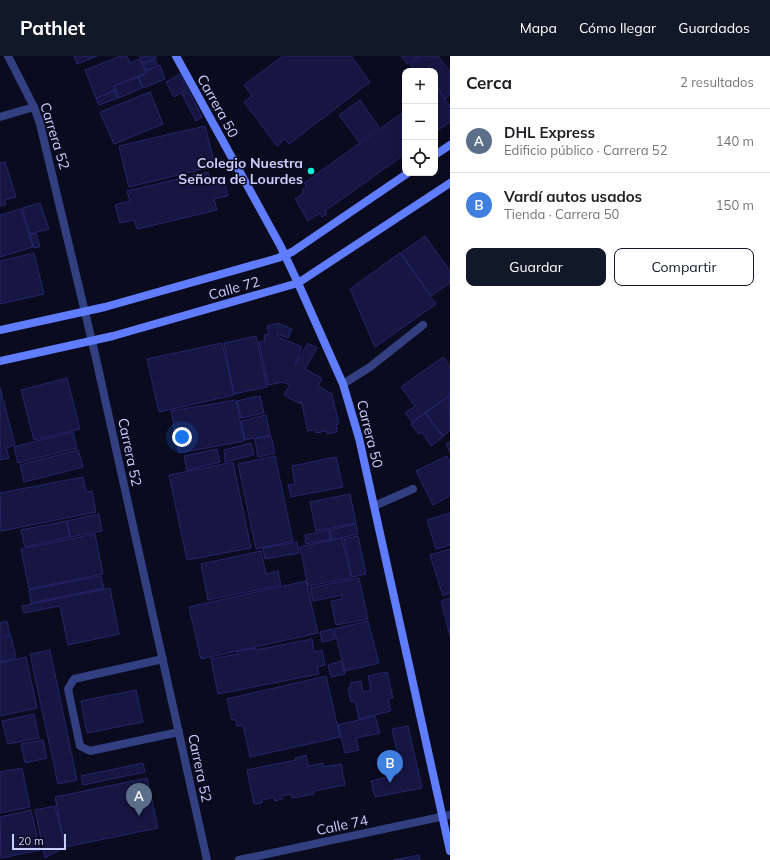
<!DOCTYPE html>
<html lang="es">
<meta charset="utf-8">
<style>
:root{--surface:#fff;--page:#f6f6f6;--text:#202124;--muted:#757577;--line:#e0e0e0;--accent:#111827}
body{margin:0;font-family:Mulish,sans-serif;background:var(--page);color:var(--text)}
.controls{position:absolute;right:12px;top:12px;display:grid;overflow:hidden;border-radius:8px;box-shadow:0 4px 16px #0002}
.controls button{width:36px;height:36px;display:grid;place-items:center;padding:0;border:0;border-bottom:1px solid var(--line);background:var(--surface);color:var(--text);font:20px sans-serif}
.scale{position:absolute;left:12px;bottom:10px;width:54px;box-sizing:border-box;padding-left:4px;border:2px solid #c9ceff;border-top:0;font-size:11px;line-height:14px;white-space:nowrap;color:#c9ceff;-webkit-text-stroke:3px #0b0b1f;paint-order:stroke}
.you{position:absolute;left:182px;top:381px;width:14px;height:14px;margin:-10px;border:3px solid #fff;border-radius:50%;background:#1a73e8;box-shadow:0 0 0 6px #1a73e833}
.badge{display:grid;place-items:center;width:26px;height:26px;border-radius:50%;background:var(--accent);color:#fff;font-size:13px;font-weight:700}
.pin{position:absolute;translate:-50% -33px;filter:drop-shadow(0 1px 2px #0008)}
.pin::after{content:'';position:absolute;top:21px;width:14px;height:12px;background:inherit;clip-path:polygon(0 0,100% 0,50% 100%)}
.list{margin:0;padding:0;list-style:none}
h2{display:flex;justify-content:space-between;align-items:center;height:52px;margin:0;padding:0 16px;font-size:17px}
h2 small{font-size:13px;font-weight:400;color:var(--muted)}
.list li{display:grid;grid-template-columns:26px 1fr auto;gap:12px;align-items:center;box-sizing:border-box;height:64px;padding:0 16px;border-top:1px solid var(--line)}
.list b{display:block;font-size:15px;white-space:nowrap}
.list p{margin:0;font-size:13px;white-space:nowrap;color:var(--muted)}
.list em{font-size:13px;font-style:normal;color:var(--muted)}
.actions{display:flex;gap:8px;padding:12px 16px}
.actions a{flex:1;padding:9px 0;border:1px solid var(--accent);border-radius:8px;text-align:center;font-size:14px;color:var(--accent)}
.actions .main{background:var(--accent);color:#fff}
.icon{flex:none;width:22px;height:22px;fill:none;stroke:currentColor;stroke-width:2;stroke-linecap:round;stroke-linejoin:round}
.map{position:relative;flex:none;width:450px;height:804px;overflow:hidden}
header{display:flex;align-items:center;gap:24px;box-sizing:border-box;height:56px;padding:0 20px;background:var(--accent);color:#fff}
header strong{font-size:19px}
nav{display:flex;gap:22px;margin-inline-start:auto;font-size:14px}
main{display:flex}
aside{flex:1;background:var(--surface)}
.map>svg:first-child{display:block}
</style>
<header>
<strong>Pathlet</strong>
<nav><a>Mapa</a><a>Cómo llegar</a><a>Guardados</a></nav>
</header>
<main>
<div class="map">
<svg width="450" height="804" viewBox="0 0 450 804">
<rect width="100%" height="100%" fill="#0b0b1f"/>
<!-- building -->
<g fill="#151641" stroke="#26266f">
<path d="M74,0H97L77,8Z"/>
<path d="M121,0H127L130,7L140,3L146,17L114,30L116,34L96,42L85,14Z"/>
<path d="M140,0H155L156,2L142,7Z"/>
<path d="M283,0H351L370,26L289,88L285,83L277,90L244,46L252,40L244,29Z"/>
<path d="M401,0H419L407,8Z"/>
<path d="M421,0H438L450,16V39L445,43L437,31L435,32V15H415L410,8Z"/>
<path d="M155,4L158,10L146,14L143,8Z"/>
<path d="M160,9L165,23L143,32L139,21L147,17L146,15Z"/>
<path d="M180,18L188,33L174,41L166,26Z"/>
<path d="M138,21L142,32L119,42L114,30Z"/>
<path d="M437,32L450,50V66L435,76V33Z"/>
<path d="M115,35L118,42L99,49L96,42Z"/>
<path d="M189,35L202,61L196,65L182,38Z"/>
<path d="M150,36L163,68L114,88L100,56Z"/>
<path d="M360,44L379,71L359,86L339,59Z"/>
<path d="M405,55V98L325,155L327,158L322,161L320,157L308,165L295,143L304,137L302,134L307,130L304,127Z"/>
<path d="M205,70L215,110L129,131L119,90Z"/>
<path d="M5,106L16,141L4,144L6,148L0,150V107Z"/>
<path d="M208,116L210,125L224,122L228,140L214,143L217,154L137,173L134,164L120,167L115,149L130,145L127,135Z"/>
<path d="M40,147L49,173L30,178L22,152Z"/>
<path d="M21,153L33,191L0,201V159Z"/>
<path d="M36,177L40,191L34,192L30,179Z"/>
<path d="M425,180L450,215V227L431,240L401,197Z"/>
<path d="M34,197L44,238L0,248V205Z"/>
<path d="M400,197L436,248L375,291L350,233Z"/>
<path d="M277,267L292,273L288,282L277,278L278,281L302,291L295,308H296L308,287L317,292L305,313L322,322L318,330L332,338L339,368L336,369L337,376L327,378L326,375L316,377V373L308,375L301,345L300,348L284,339L290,329L283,326L268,329L259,286L265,285L264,279L269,278L267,270L275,268L276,269Z"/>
<path d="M256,280L267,331L234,338L224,287Z"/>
<path d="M222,287L234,339L159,356L147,303Z"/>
<path d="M443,301L450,310V339L412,366L405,357L415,350L401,331Z"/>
<path d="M67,322L80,373L34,384L21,334Z"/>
<path d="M0,332L15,389L6,392L9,402L0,404Z"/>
<path d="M260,340L264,357L241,362L237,345Z"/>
<path d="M449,340L450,375L443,380L426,357Z"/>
<path d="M236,344L244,385L179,397L171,355Z"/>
<path d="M425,357L443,381L431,390L422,376L419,378L411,368Z"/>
<path d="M266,359L270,379L245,384L241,365Z"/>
<path d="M73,376L77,392L18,407L14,391Z"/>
<path d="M271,380L275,397L258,401L255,383Z"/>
<path d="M450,386V396L446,388Z"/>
<path d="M251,387L254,399L225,406L224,394Z"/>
<path d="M217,393L220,406L187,414L184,400Z"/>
<path d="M78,394L83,411L24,426L20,409Z"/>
<path d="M275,400L293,485L256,493L238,408Z"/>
<path d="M447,400L450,406V440L433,449L416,415Z"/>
<path d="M336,401L343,431L291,441L288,429L295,428L292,410Z"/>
<path d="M233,406L251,492L187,504L169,419Z"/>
<path d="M83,421L86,436L92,435L96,456L1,475L0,437Z"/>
<path d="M350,438L356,467L316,475L310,446Z"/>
<path d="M450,457V489L436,493L427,464Z"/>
<path d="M99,458L102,475L70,481L67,465Z"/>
<path d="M66,465L70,481L25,491L21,474Z"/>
<path d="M356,468L358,478L332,484L330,474Z"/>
<path d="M329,474L331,483L306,488L305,479Z"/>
<path d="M95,478L103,518L29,533L21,493Z"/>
<path d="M358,480L366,518L352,521L344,483Z"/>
<path d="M342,482L351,522L308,530L300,491Z"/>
<path d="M297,486L299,497L265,503L263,492Z"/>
<path d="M450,493V537L443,540L430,499Z"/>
<path d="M261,495L266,518L278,515L281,529L208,544L201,508Z"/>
<path d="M101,520L104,532L31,547L29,534Z"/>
<path d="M359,522L368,563L336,569L331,545L342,543V539L313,545L310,532Z"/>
<path d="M306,525L318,577L201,603L189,551Z"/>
<path d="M110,532L119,578L68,589L60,550L24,557L22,550Z"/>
<path d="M450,542V580L441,545Z"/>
<path d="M7,565L10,579L0,581V567Z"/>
<path d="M368,565L379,607L345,615L334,573Z"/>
<path d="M332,573L335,583L322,586L320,576Z"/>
<path d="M11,580L16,602L0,606V583Z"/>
<path d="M312,583L314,596L322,594L325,609L317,611L319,618L218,638L211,603L238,598L237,595L256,592V594Z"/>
<path d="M50,594L77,724L58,728L30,598Z"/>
<path d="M26,601L37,652L0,660V607Z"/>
<path d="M341,605L345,618L331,621L328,609Z"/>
<path d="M387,616L393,642L388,643L391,655L359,663L355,645L351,646L348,632L351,631L350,627L361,625L363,636L371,634L368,620Z"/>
<path d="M326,620L340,681L250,701L243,669L237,670L235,663L232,664L227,643Z"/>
<path d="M136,634L143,666L87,677L81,645Z"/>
<path d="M34,658L39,682L8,688L2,665Z"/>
<path d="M375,660L380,677L356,682L359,694L345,697L338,669Z"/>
<path d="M408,670L422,732L375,741L371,725L402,718L392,673Z"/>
<path d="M43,684L47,702L25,707L21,688Z"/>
<path d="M306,699L308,710L323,707V711L341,708L345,729L313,735L314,738L292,742L291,738L282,740V743L275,745L274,741L262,744V747L254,748L247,714L296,704L295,702Z"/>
<path d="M143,707L145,716L83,729L81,720Z"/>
<path d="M22,712L30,751L0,757V716Z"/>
<path d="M147,722L158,772L65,791L55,741Z"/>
<path d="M55,750L65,791L45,802L35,754Z"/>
<path d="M31,754L40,794L1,802L0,761Z"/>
<path d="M419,799L420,804H393Z"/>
</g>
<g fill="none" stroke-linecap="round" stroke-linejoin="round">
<!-- lane -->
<g stroke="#324082" stroke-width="8">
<path d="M0,61L34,51"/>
<path d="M343,328L370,311L423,269"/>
<path d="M374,450L413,433"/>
<path d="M163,603L74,623L68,633L80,690L90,695L179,676"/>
</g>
<!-- street -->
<g stroke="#324082" stroke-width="8">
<path d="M8,0L34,51L40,68L95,298L207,804"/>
<path d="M239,804L450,759"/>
</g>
<!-- secondary -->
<g stroke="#607dff" stroke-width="8">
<path d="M176,0L280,189L298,227L343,328L359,382L450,795"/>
<path d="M435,99L450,89"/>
<path d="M0,274L105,251L278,202L292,196L408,117"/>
<path d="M0,305L113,280L298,227L450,127"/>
</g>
</g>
<!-- markers -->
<circle fill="#00f4d9" stroke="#0b0b1f" stroke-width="1.5" cx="311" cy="115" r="4"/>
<g text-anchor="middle" stroke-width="3" stroke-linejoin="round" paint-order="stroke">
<!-- street labels -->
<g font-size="14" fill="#c9ceff" stroke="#0b0b1f">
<text transform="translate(218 50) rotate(61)" y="5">Carrera 50</text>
<text transform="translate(55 80) rotate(73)" y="5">Carrera 52</text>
<text transform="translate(234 232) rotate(-16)" y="5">Calle 72</text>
<text transform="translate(370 378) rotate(76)" y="5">Carrera 50</text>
<text transform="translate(130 396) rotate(78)" y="5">Carrera 52</text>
<text transform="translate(200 712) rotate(78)" y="5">Carrera 52</text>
<text transform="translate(342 769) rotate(-12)" y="5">Calle 74</text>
</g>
<!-- poi labels -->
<g font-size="14" font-weight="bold" fill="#c9ceff" stroke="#0b0b1f" text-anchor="end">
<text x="303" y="112">Colegio Nuestra<tspan x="303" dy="16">Señora de Lourdes</tspan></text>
</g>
</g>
</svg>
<div class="controls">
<button>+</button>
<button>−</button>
<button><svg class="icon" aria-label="locate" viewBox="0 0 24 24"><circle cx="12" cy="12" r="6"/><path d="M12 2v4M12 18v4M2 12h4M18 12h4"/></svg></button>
</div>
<div class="scale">20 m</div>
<div class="you"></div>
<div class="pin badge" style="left:139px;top:760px;background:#5c6f8a">A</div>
<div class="pin badge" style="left:390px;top:727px;background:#3f7fe0">B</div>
</div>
<aside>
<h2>Cerca<small>2 resultados</small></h2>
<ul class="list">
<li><span class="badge" style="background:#5c6f8a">A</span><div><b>DHL Express</b><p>Edificio público · Carrera 52</p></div><em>140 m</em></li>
<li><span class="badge" style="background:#3f7fe0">B</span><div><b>Vardí autos usados</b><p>Tienda · Carrera 50</p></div><em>150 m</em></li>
</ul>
<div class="actions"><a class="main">Guardar</a><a>Compartir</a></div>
</aside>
</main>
